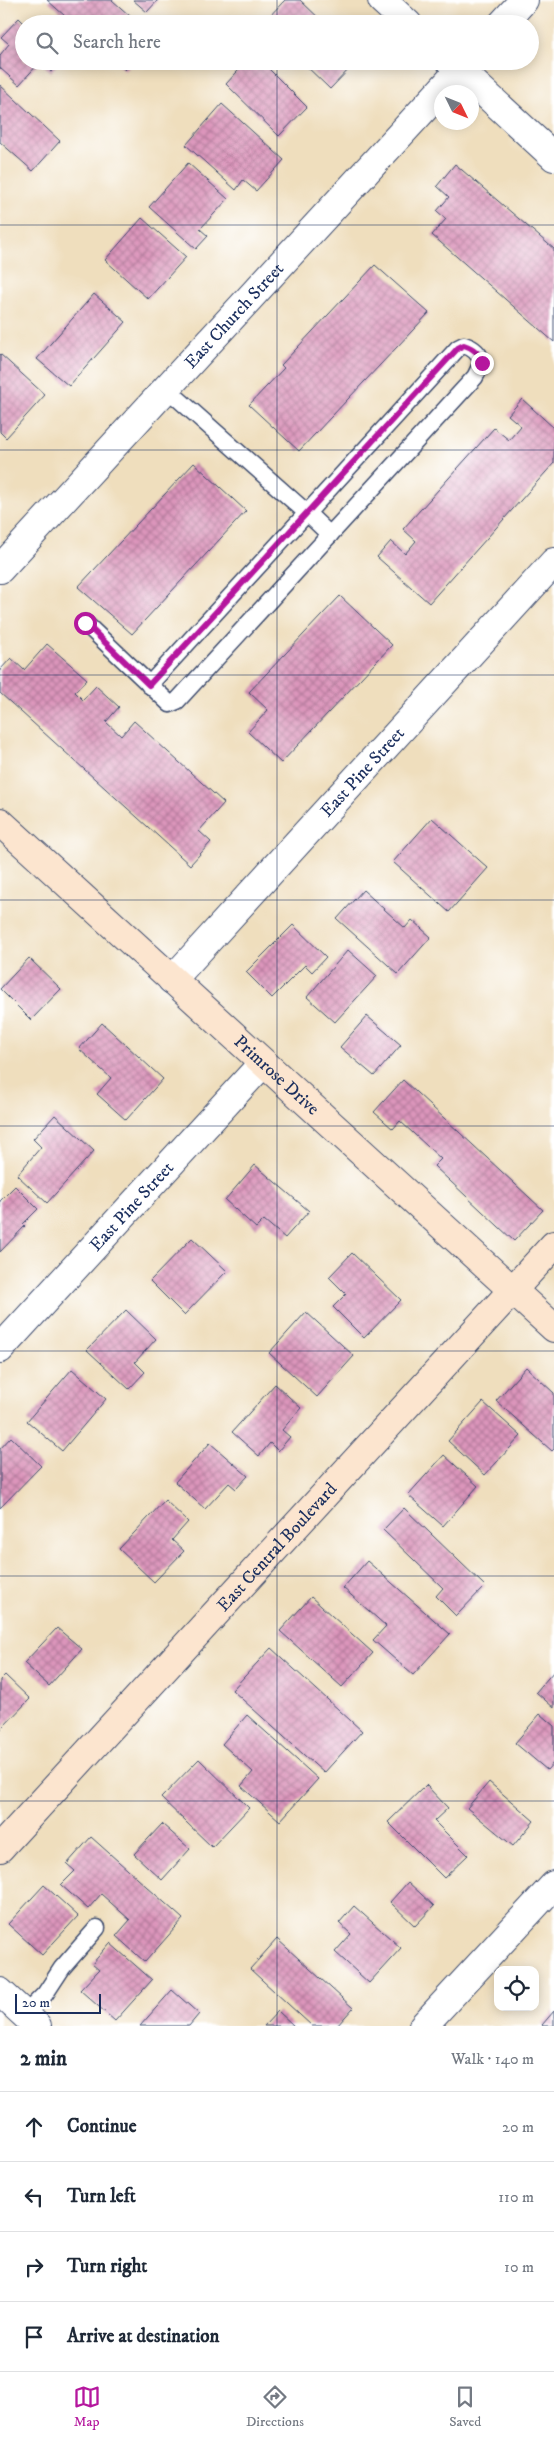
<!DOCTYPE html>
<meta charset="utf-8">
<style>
:root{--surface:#fff;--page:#f2f2f3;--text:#1f2937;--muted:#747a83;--line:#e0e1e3;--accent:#b5179e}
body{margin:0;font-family:"IM FELL DW Pica",serif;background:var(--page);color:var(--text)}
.controls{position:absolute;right:15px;bottom:15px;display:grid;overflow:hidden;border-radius:10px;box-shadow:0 2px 12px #0003}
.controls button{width:45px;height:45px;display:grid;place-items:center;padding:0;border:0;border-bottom:1px solid var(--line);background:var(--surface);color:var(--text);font:25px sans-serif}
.compass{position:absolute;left:434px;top:85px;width:45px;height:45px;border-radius:50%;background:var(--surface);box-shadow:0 2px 12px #0003;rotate:133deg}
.scale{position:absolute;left:15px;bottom:12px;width:86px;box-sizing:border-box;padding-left:5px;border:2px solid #1b2f5e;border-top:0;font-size:14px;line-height:18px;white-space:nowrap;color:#1b2f5e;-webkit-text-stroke:4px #fff;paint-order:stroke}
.stop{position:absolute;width:15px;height:15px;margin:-11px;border:4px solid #b5179e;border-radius:50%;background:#fff}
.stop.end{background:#b5179e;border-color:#fff;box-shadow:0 1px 5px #0008}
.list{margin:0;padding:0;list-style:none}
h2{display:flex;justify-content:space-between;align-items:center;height:65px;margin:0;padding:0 20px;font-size:21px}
h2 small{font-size:16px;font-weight:400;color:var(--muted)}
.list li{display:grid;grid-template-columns:32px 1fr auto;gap:15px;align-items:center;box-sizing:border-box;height:70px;padding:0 20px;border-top:1px solid var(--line)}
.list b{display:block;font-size:19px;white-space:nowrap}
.list em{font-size:16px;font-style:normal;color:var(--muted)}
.icon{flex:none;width:28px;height:28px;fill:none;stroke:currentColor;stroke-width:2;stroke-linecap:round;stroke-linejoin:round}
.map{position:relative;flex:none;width:554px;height:2026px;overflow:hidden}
.search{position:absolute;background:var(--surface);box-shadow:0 2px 12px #0003;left:15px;right:15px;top:15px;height:55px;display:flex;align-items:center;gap:12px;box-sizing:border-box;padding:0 18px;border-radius:28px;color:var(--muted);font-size:19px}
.sheet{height:345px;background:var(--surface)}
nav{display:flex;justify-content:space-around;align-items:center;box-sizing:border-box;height:70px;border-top:1px solid var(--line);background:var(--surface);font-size:14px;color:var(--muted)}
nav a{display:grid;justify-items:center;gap:2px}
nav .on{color:var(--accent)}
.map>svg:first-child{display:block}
</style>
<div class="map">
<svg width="554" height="2026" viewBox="0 0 554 2026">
<defs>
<pattern id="building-cross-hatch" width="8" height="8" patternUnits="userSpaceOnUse" patternTransform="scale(1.25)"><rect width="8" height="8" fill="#dc95bb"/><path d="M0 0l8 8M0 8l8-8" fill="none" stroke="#b27a9b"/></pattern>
</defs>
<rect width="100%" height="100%" fill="#fff"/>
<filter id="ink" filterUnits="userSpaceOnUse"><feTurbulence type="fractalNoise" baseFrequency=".02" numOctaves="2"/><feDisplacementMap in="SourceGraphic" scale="10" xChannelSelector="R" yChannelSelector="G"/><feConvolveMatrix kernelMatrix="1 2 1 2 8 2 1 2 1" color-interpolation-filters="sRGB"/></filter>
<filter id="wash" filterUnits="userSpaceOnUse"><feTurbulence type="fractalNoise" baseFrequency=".0096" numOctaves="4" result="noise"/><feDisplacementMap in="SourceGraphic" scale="20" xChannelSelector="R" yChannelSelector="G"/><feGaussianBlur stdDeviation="1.12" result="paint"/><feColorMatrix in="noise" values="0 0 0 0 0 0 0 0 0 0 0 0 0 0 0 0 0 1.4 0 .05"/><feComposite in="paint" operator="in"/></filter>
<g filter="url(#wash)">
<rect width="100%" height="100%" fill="#efdebd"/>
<g id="blocks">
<!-- building -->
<g fill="url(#building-cross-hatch)">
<path d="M47,0H112L139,24H74Z"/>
<path d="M133,0H158L147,12Z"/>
<path d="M285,0H300L325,24H262Z"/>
<path d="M19,18L24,23V61H60L51,72L40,62L19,85L0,68V55L9,44L1,37Z"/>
<path d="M115,61H133L125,70Z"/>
<path d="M247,61H261L307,107L279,136L226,84Z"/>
<path d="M301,61H351L354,64L330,89Z"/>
<path d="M0,85L60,141L33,171L0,142Z"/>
<path d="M222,104L284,160L256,191L243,180L236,190L186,145Z"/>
<path d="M188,163L228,199L200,229L208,236L196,249L149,207Z"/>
<path d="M455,164L554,249V342L432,235L446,219L437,211L449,197L437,186Z"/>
<path d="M142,218L186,257L148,299L105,260Z"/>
<path d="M375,265L429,313L299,451L249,405L284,368L281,365Z"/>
<path d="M94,294L126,322L69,386L37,359Z"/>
<path d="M0,354L45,395L6,438L0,432Z"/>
<path d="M522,399L554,428V463L429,603L377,557L391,541L405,554L416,541L403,529L494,428L509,440L521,426L508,415Z"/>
<path d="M194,463L246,511L132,634L78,587Z"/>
<path d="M340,596L392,645L281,763L248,732L268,710L249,692Z"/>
<path d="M47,644L87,679L75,692L83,700L96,686L119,707L106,722L121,736L134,721L224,803L199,831L211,842L190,865L0,693V670L11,658L24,670Z"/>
<path d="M432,818L488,868L449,912L393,862Z"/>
<path d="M363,890L405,928L412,920L431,937L398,974L337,919Z"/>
<path d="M293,925L326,957L312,972L305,965L272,998L246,972Z"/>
<path d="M348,950L377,976L335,1022L307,997Z"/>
<path d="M29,958L61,989L31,1020L0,989Z"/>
<path d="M367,1016L401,1045L374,1076L340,1047Z"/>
<path d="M102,1023L163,1079L126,1120L97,1094L111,1078L79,1049Z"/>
<path d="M403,1080L543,1210L514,1241L434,1166L441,1159L400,1121L393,1129L374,1112Z"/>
<path d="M55,1115L94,1151L47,1203L17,1175L41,1147L33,1139Z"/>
<path d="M255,1165L309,1211L285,1238L264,1220L256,1228L225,1200Z"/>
<path d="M15,1186L38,1209L23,1224L25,1226L0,1252V1201Z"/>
<path d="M192,1238L227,1271L184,1315L150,1281Z"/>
<path d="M352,1253L401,1300L364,1338L333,1307L346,1294L329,1277Z"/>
<path d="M126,1310L156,1339L135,1362L145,1372L129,1389L87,1350Z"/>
<path d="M306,1312L354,1356L317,1397L269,1353Z"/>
<path d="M526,1367L554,1393V1449L552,1451L496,1401Z"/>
<path d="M72,1369L106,1399L62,1451L27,1421Z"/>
<path d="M275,1384L301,1408L282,1430L290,1437L278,1451L270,1443L259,1456L232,1432Z"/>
<path d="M483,1402L521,1436L485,1475L448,1441Z"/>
<path d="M11,1437L41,1466L0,1508V1449Z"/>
<path d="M210,1443L248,1476L236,1489L229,1483L205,1509L175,1482Z"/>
<path d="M444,1455L478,1486L443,1526L408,1495Z"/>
<path d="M165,1500L188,1522L172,1540L184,1551L154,1582L119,1549Z"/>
<path d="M404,1508L485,1586L456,1616L436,1596L443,1588L383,1530Z"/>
<path d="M367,1561L450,1634L413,1675L373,1640L386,1626L343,1588Z"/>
<path d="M311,1597L373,1653L342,1687L280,1631Z"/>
<path d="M57,1628L82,1649L49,1686L24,1663Z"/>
<path d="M271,1648L362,1731L324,1773L232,1690Z"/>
<path d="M554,1671V1708L536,1692Z"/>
<path d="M5,1675L30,1699L0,1730V1680Z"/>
<path d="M540,1714L554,1726V1762L547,1770L515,1743Z"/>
<path d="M247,1715L318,1779L280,1821L241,1786L253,1772L222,1744Z"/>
<path d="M199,1759L249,1808L212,1847L161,1798Z"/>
<path d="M489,1782L534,1821L513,1846L467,1808Z"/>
<path d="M426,1785L448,1808L434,1821L468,1855L444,1878L388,1822Z"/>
<path d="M162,1824L190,1849L162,1880L134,1854Z"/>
<path d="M91,1837L183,1919L145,1962L116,1936L130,1920L101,1894L88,1909L61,1885L75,1871L67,1864Z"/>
<path d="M408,1882L434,1906L415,1926L390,1902Z"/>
<path d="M44,1885L78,1916L42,1955L8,1924Z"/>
<path d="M354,1906L401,1948L369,1983L335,1952L351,1934L339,1923Z"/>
<path d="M277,1939L353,2008L337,2026H312L250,1969Z"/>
<path d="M110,1943L152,1980L115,2021L80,1990L99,1970L92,1964Z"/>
<path d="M172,1990L199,2014L189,2026H140Z"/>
<path d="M278,2011L294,2026H264Z"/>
<path d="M554,2011V2026H543L542,2025Z"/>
</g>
</g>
</g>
<g filter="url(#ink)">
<use href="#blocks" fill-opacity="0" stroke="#3b496c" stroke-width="1"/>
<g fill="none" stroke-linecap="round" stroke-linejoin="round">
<!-- lane casing -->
<g stroke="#3b496c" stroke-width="19">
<g id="lane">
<path d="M85,623L170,704L177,701L475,377L482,363C480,354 474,348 464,345L458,348L307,513L166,388"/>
<path d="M149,685L307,513L330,535"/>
<path d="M25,2014L45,1994L62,1968L97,1928"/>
</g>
</g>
<!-- street casing -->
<g stroke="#3b496c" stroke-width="30">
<g id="street">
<path d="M382,0L408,24"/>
<path d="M502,24L524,0"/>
<path d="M450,61L554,157"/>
<path id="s1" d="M0,569L468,61"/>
<path id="s2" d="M172,980L554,562"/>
<path id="s3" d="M0,1349L263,1063"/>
<path d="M0,1992L37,2026"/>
<path d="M423,2026L554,1885"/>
</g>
</g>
<!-- secondary casing -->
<g stroke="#3b496c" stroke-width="30">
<g id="secondary">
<path id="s4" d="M0,822L554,1328"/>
<path id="s5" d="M0,1848L554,1245"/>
</g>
</g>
<!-- lane -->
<use href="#lane" stroke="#fff" stroke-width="16"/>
<!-- street -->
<use href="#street" stroke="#fff" stroke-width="28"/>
<!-- secondary -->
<use href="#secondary" stroke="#fce5cf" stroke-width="28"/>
</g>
</g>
<g fill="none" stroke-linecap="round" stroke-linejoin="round" filter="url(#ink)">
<!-- route -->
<path stroke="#b5179e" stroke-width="6" d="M85,623L149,685L458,348L464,345C474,348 480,354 482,363"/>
</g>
<!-- grid -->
<path fill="none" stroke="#1b2f5e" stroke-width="1" stroke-opacity="0.55" d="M277,0V24M277,61V2026M0,225H554M0,450H554M0,675H554M0,900H554M0,1126H554M0,1351H554M0,1576H554M0,1801H554"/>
<g text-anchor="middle" stroke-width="4.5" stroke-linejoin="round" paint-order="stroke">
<!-- street labels -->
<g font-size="18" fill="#1b2f5e" stroke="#fff">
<text dy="6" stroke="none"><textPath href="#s1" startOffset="345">East Church Street</textPath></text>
<text dy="6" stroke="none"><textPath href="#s2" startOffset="282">East Pine Street</textPath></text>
<text dy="6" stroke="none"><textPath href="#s4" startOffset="375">Primrose Drive</textPath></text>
<text dy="6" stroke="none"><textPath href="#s3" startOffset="194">East Pine Street</textPath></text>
<text dy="6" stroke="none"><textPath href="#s5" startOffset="409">East Central Boulevard</textPath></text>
</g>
</g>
</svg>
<div class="controls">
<button><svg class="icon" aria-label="locate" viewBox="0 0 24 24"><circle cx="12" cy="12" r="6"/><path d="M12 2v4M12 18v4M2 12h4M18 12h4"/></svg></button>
</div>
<svg class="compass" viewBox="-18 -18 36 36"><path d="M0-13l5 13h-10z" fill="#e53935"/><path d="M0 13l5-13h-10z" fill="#747a83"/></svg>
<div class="scale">20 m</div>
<div class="stop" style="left:85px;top:623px"></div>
<div class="stop end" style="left:482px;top:363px"></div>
<div class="search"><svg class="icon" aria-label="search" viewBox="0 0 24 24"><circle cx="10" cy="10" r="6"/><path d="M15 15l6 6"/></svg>Search here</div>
</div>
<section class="sheet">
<h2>2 min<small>Walk · 140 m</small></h2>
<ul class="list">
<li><svg class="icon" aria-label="ahead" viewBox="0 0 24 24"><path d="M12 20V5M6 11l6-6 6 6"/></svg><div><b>Continue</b></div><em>20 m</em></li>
<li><svg class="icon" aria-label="left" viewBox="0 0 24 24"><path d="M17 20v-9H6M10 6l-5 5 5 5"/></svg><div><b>Turn left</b></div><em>110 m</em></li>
<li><svg class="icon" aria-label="right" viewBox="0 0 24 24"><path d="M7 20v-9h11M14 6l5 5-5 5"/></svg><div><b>Turn right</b></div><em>10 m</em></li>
<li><svg class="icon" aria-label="arrive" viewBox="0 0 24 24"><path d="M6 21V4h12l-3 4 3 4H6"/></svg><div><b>Arrive at destination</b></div></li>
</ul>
</section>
<nav>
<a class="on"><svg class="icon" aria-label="map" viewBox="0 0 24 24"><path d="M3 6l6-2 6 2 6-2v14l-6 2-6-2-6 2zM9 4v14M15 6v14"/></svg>Map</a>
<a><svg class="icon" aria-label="directions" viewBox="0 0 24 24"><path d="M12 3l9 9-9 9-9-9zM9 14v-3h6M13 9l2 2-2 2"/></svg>Directions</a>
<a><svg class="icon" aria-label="saved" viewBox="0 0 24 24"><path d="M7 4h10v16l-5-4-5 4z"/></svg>Saved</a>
</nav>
